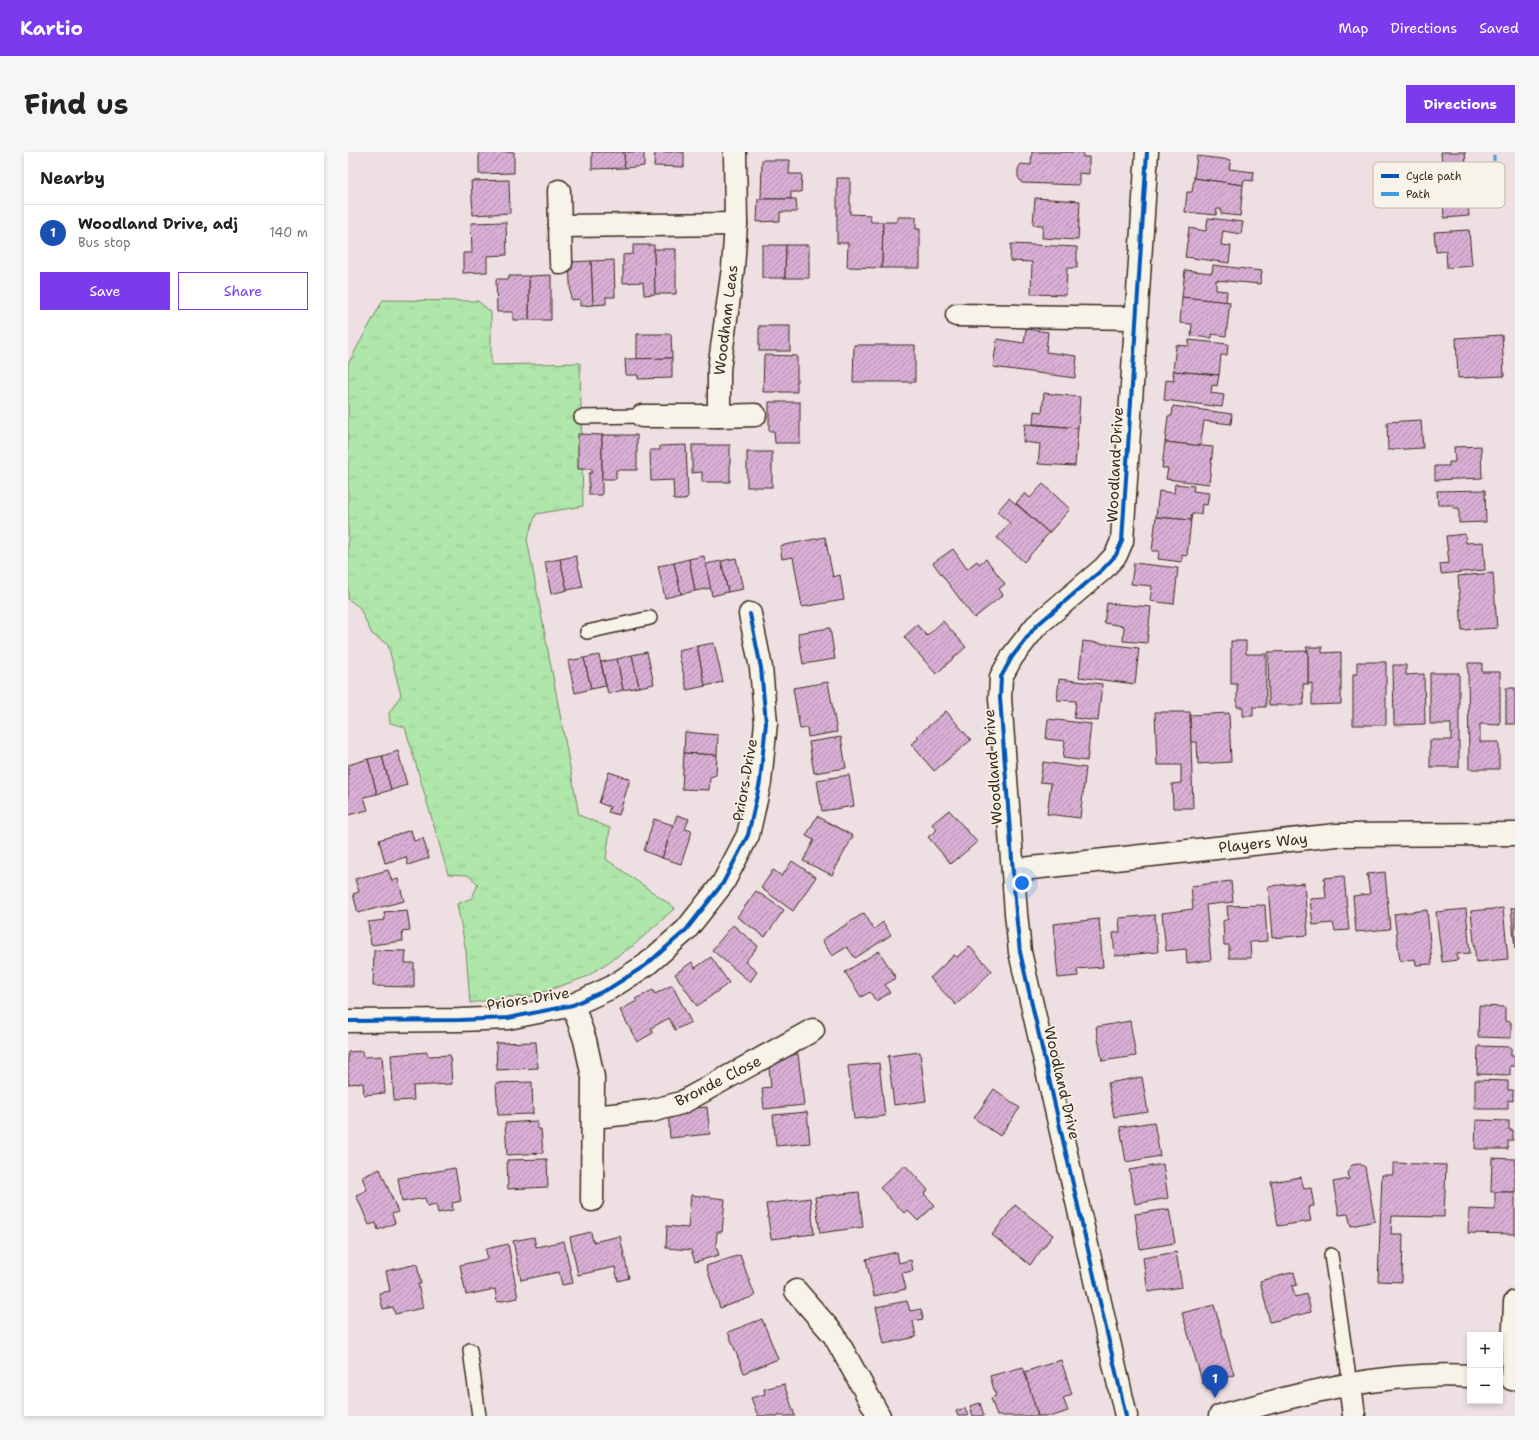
<!DOCTYPE html>
<meta charset="utf-8">
<style>
:root{--surface:#fff;--page:#f6f6f6;--text:#222;--muted:#767676;--line:#e0e0e0;--accent:#7c3aed}
body{margin:0;font-family:"Shantell Sans",sans-serif;background:var(--page);color:var(--text)}
.controls{position:absolute;right:12px;bottom:12px;display:grid;overflow:hidden;border-radius:0px;box-shadow:0 2px 6px #0003}
.controls button{width:36px;height:36px;display:grid;place-items:center;padding:0;border:0;border-bottom:1px solid var(--line);background:var(--surface);color:var(--text);font:20px sans-serif}
.you{position:absolute;left:674px;top:731px;width:14px;height:14px;margin:-10px;border:3px solid #fff;border-radius:50%;background:#1a73e8;box-shadow:0 0 0 6px #1a73e833}
.badge{display:grid;place-items:center;width:26px;height:26px;border-radius:50%;background:var(--accent);color:#fff;font-size:13px;font-weight:700}
.pin{position:absolute;translate:-50% -33px;filter:drop-shadow(0 1px 2px #0008)}
.pin::after{content:'';position:absolute;top:21px;width:14px;height:12px;background:inherit;clip-path:polygon(0 0,100% 0,50% 100%)}
.list{margin:0;padding:0;list-style:none}
h2{display:flex;justify-content:space-between;align-items:center;height:52px;margin:0;padding:0 16px;font-size:17px}
h2 small{font-size:13px;font-weight:400;color:var(--muted)}
.list li{display:grid;grid-template-columns:26px 1fr auto;gap:12px;align-items:center;box-sizing:border-box;height:56px;padding:0 16px;border-top:1px solid var(--line)}
.list b{display:block;font-size:15px;white-space:nowrap}
.list p{margin:0;font-size:13px;white-space:nowrap;color:var(--muted)}
.list em{font-size:13px;font-style:normal;color:var(--muted)}
.actions{display:flex;gap:8px;padding:12px 16px}
.actions a{flex:1;padding:9px 0;border:1px solid var(--accent);border-radius:0px;text-align:center;font-size:14px;color:var(--accent)}
.actions .main{background:var(--accent);color:#fff}
.map{position:relative;flex:none;width:1167px;height:1264px;overflow:hidden;border-radius:0px}
header{display:flex;align-items:center;gap:24px;box-sizing:border-box;height:56px;padding:0 20px;background:var(--accent);color:#fff}
header strong{font-size:19px}
nav{display:flex;gap:22px;margin-inline-start:auto;font-size:14px}
.intro{display:flex;align-items:center;justify-content:space-between;box-sizing:border-box;height:96px;padding:0 24px}
h1{margin:0;font-size:28px}
.button{padding:10px 18px;border-radius:0px;background:var(--accent);color:#fff;font-size:14px;font-weight:700}
main{display:flex;gap:24px;padding:0 24px}
aside{flex:1;background:var(--surface);border-radius:0px;box-shadow:0 2px 6px #0003}
.map>svg:first-child{display:block}
</style>
<header>
<strong>Kartio</strong>
<nav><a>Map</a><a>Directions</a><a>Saved</a></nav>
</header>
<div class="intro"><h1>Find us</h1><a class="button">Directions</a></div>
<main>
<aside>
<h2>Nearby<small></small></h2>
<ul class="list">
<li><span class="badge" style="background:#1a4fb4">1</span><div><b>Woodland Drive, adj</b><p>Bus stop</p></div><em>140 m</em></li>
</ul>
<div class="actions"><a class="main">Save</a><a>Share</a></div>
</aside>
<div class="map">
<svg width="1167" height="1264" viewBox="0 0 1167 1264">
<defs>
<pattern id="park-tufts" width="24" height="20" patternUnits="userSpaceOnUse"><rect width="24" height="20" fill="#afe7aa"/><path d="M3 7l-1-3M5 7V3M7 7l1-3M15 17l-1-3M17 17v-4M19 17l1-3" fill="none" stroke="#97c692"/></pattern>
<pattern id="building-hatch" width="6" height="6" patternUnits="userSpaceOnUse"><rect width="6" height="6" fill="#d9afd5"/><path d="M-1 1l2-2M0 6l6-6M5 7l2-2" fill="none" stroke="#b18fac"/></pattern>
</defs>
<rect width="100%" height="100%" fill="#eedfe2"/>
<filter id="ink" filterUnits="userSpaceOnUse"><feTurbulence type="fractalNoise" baseFrequency=".025" numOctaves="2"/><feDisplacementMap in="SourceGraphic" scale="8" xChannelSelector="R" yChannelSelector="G"/><feConvolveMatrix kernelMatrix="1 2 1 2 8 2 1 2 1" color-interpolation-filters="sRGB"/></filter>
<g filter="url(#ink)">
<!-- park -->
<path fill="url(#park-tufts)" stroke="#758864" d="M35,148L130,149L143,160V213L232,211L235,354L188,362L179,387L231,663L262,676L258,707L327,756L286,793L238,825L184,844L160,845L122,851L118,799L109,752L124,746L130,732L120,723L100,722L57,575L42,571L41,561L53,543L40,493L24,482L11,455L0,447V212Z"/>
<!-- building -->
<g fill="url(#building-hatch)" stroke="#3b2a1e">
<path d="M131,0H166V21L131,22Z"/>
<path d="M244,0H276L277,16L244,17Z"/>
<path d="M276,0H296V14L277,16Z"/>
<path d="M307,0H336V15L306,14Z"/>
<path d="M684,0H735V5H741V22L731,21V33L674,31L670,25V17L673,12L683,13Z"/>
<path d="M1093,0H1117L1118,12L1094,14Z"/>
<path d="M849,4L883,8L881,17L906,20L905,29L896,28L895,33L846,26Z"/>
<path d="M414,8H442L441,22H454L453,40H443V47H413Z"/>
<path d="M489,26H502V62L522,63L523,70H535L534,116L499,115L500,91H489Z"/>
<path d="M846,26L895,33L892,64L873,62V57H869L868,63L837,60L839,40H844Z"/>
<path d="M161,28L162,61L125,63L123,29Z"/>
<path d="M1118,29L1121,64L1096,66L1095,49L1084,50L1083,31Z"/>
<path d="M687,46L732,49L730,88L694,86L695,73H685Z"/>
<path d="M410,47H448L449,60H432V69L409,70Z"/>
<path d="M549,65H568V77H572V116H534L535,70H549Z"/>
<path d="M860,66L895,70L893,82L875,79L873,93L883,94L881,111L837,105L841,76L858,79Z"/>
<path d="M158,70L159,103L139,104V120L115,121V101H124L123,71Z"/>
<path d="M1121,78L1124,114L1099,116L1098,99L1088,100L1086,80Z"/>
<path d="M663,92L729,95V116H719L718,143L683,142L684,110L662,109Z"/>
<path d="M285,93H306L307,142L296,143L295,130L275,131V103L285,102Z"/>
<path d="M414,93H438L437,126H414Z"/>
<path d="M438,93H461V126H437Z"/>
<path d="M306,97H328V142H307Z"/>
<path d="M266,108L267,145H258V152L245,153L243,109Z"/>
<path d="M243,109L245,153L232,154V147L223,148L221,110Z"/>
<path d="M865,113L914,119L912,132L868,128V138L879,139L878,150L834,145L837,118L864,121Z"/>
<path d="M203,123V168H181V124Z"/>
<path d="M161,124H181V168H165V160H149L148,127H161Z"/>
<path d="M834,145L882,150L878,184L864,182V186L843,184L844,172L832,171Z"/>
<rect x="411" y="174" width="31" height="25"/>
<path d="M678,177L700,180L698,200L729,204L727,226L645,215L649,187L676,191Z"/>
<path d="M289,182H323L324,206L289,207Z"/>
<path d="M1154,183L1156,224L1110,226L1108,186Z"/>
<path d="M841,188L880,192L879,203H873L871,223L825,219L828,193L841,194Z"/>
<path d="M506,193H567V230H505Z"/>
<path d="M416,203L449,204V240H415Z"/>
<path d="M324,206V226L290,227V223H278L277,207Z"/>
<path d="M825,219L871,223L869,234L864,233L863,241L876,243L874,255L816,248L818,228L826,229Z"/>
<path d="M696,241L732,245L730,276L685,272L686,259L694,260Z"/>
<path d="M421,250H452V291H427L426,279H421Z"/>
<path d="M825,254L884,262L883,272L856,269L852,294L817,290L820,264H824Z"/>
<path d="M1073,268L1075,296L1040,298L1039,270Z"/>
<path d="M677,272L730,276L727,314L690,312L692,292L675,290Z"/>
<path d="M230,282L254,283V343H241V321H244V317H230Z"/>
<path d="M254,283H289V318H268V327H254Z"/>
<path d="M817,290L865,295L861,332L818,327L820,316H814Z"/>
<path d="M338,293L340,344L337,348H326L325,328L303,329L302,298H312V294Z"/>
<path d="M344,293H382V330H354V320L344,321Z"/>
<path d="M1133,294L1134,326L1087,328V314H1101V310H1107L1106,295Z"/>
<rect x="399" y="300" width="25" height="35"/>
<path d="M695,332L722,357L701,381L668,351L677,341L682,346Z"/>
<path d="M827,332L846,334L845,339L861,341L859,353L854,352L853,362H844L843,368L808,365L811,339L826,341Z"/>
<path d="M1137,338L1138,370L1111,371V356H1105V353H1090L1089,339Z"/>
<path d="M661,346L701,381L676,410L649,386L662,371L649,360Z"/>
<path d="M808,365L843,368L839,404L834,403V410L810,407L811,399H804Z"/>
<path d="M1117,382L1118,391L1135,390L1137,418L1093,422L1092,412L1101,411L1098,384Z"/>
<path d="M477,385L485,425L492,423L496,448L454,455L445,405L434,407L432,394Z"/>
<path d="M605,397L619,417L629,409L631,412L638,407L657,432L651,437L655,443L626,466L585,411Z"/>
<path d="M228,404L235,435L219,438L212,407Z"/>
<path d="M356,404L363,436L347,439L341,407Z"/>
<path d="M388,406L395,437L380,440L373,409Z"/>
<path d="M212,407L219,438L203,442L197,410Z"/>
<path d="M341,407L347,439L333,442L326,411Z"/>
<path d="M373,409L380,440L364,444L358,412Z"/>
<path d="M326,411L333,442L317,446L310,414Z"/>
<path d="M786,411L830,416L826,452L802,449L804,434L783,432Z"/>
<path d="M1145,421L1149,476L1114,478L1110,424Z"/>
<path d="M759,451L803,455L799,491L775,489L776,474L756,471Z"/>
<path d="M595,469L618,495L588,522L556,485L569,473L579,484Z"/>
<path d="M482,476L487,507L455,512L450,481Z"/>
<path d="M735,489L791,496L787,532L731,525Z"/>
<path d="M883,489H898V502H918V555H905V564H895V555H889V532H883Z"/>
<path d="M366,491L375,530L357,534L349,494Z"/>
<path d="M349,494L357,534L339,538L330,498Z"/>
<path d="M958,495H974V501L993,500V552L964,553V531L960,532V499Z"/>
<path d="M960,499V532H955L956,553H921L920,500Z"/>
<path d="M299,500L306,532L291,535L284,503Z"/>
<path d="M251,503L258,534L243,537L236,506Z"/>
<path d="M284,503L291,535L275,538L269,507Z"/>
<path d="M236,506L243,537L227,541L220,509Z"/>
<path d="M269,507L275,538L260,542L253,510Z"/>
<path d="M1009,510H1038V573H1005V522H1009Z"/>
<path d="M1120,511H1134V520H1152V573L1132,572V590H1151V617H1121Z"/>
<path d="M1045,513H1058V523L1076,522L1077,572L1046,573Z"/>
<path d="M1082,521H1111V615H1082V588H1103V572H1082Z"/>
<path d="M711,527L754,532L750,569L726,566L728,549L709,548Z"/>
<path d="M480,530L489,580L460,585L459,576L452,577L445,536Z"/>
<rect x="1158" y="536" width="9" height="36"/>
<path d="M598,559L623,588L586,619L563,592L571,586L569,584Z"/>
<path d="M807,560H842L845,656H825L824,632L833,631V613H809Z"/>
<path d="M881,561L883,610L850,612L849,590H843L842,563Z"/>
<path d="M700,567L743,572L739,609L715,606L717,589L698,587Z"/>
<path d="M337,580L370,583L369,603L336,601Z"/>
<path d="M493,585L498,616L466,621L461,590Z"/>
<path d="M50,599L59,633L43,638L34,604Z"/>
<path d="M336,601L369,603L368,623L362,625L361,638L334,637Z"/>
<path d="M34,604L43,638L29,642L20,607Z"/>
<path d="M20,607L29,642L16,645L20,658L0,663V613Z"/>
<path d="M695,610L738,616L732,666L699,662L703,631L692,630Z"/>
<path d="M261,620L282,627L271,663L260,660L262,655L251,651Z"/>
<path d="M501,623L506,654L474,659L469,628Z"/>
<path d="M601,658L629,690L603,712L580,685L589,678L584,672Z"/>
<path d="M329,663L341,667L337,677L344,679L333,712L314,706Z"/>
<path d="M469,664L505,684L484,723L455,709L466,688L458,684Z"/>
<path d="M306,667L325,673L314,706L296,699Z"/>
<path d="M63,678L66,689L75,686L81,706L60,713L58,705L37,711L31,688Z"/>
<path d="M444,709L468,725L445,759L413,736L425,718L434,724Z"/>
<path d="M40,718L44,729L50,727L56,749L10,761L5,742L11,740L7,727Z"/>
<path d="M1037,720L1042,777L1008,780L1005,744L1022,742L1019,722Z"/>
<path d="M996,724L1001,778L987,779L985,771L965,773L962,747L978,746L976,726Z"/>
<path d="M883,729L885,750L858,753L863,808L839,811L838,797L818,799L814,761L845,757L843,734Z"/>
<path d="M956,731L960,783L924,786L920,734Z"/>
<path d="M408,739L436,758L417,785L389,765Z"/>
<path d="M917,753L919,789L902,790L903,806H881V793H876L875,769L880,767L879,754Z"/>
<path d="M1155,756L1160,807L1128,810L1123,759Z"/>
<path d="M1163,756H1167V797Z"/>
<path d="M1118,757L1122,801L1109,802L1110,808L1094,810L1088,760Z"/>
<path d="M59,758L62,778L54,779L55,789L23,793L20,770L37,768L36,760Z"/>
<path d="M1079,758L1084,812L1068,813L1067,807L1052,809L1046,762Z"/>
<path d="M516,761L526,777L535,770L543,783L507,806L499,795L484,804L474,788Z"/>
<path d="M807,763L810,800L767,804L765,781L772,780L771,766Z"/>
<path d="M751,767L755,815L729,817L730,824L710,826L705,772Z"/>
<path d="M385,773L410,794L397,810L409,820L402,830L364,798Z"/>
<path d="M621,794L644,819L608,853L582,826L606,803L609,805Z"/>
<path d="M26,798L58,799L57,811H66V835L25,834Z"/>
<path d="M531,799L548,826L537,833L542,841L528,849L522,840L513,845L497,820Z"/>
<path d="M363,805L381,831L349,854L327,822L344,810L347,816Z"/>
<path d="M324,833L343,870L327,878L321,866L303,876L305,881L289,890L272,858L289,849L287,847L305,838L307,842Z"/>
<path d="M1131,854L1157,855V869L1163,870V886L1130,885Z"/>
<path d="M782,869L788,904L754,909L748,875Z"/>
<path d="M188,890L190,916L149,918L148,891Z"/>
<path d="M1130,894L1163,895V904H1167V914H1162V923L1129,922Z"/>
<path d="M14,899L15,905L34,904L37,941L16,943L15,931L0,932V900Z"/>
<path d="M79,900L80,904L102,903L104,932L65,934L66,948L46,949L43,903Z"/>
<path d="M572,900L578,949L546,953L540,904Z"/>
<path d="M450,902L456,953L416,957L414,936L423,935L420,906Z"/>
<path d="M531,911L537,964L506,967L500,914Z"/>
<path d="M794,925L800,960L766,965L760,931Z"/>
<path d="M1127,928L1160,929V938H1165V949L1160,948V957H1127Z"/>
<path d="M184,930L185,962L150,963L148,931Z"/>
<path d="M646,937L672,956L652,984L626,966Z"/>
<path d="M359,955L362,982L322,986L320,959Z"/>
<path d="M459,960L462,991L428,994L425,963Z"/>
<path d="M1128,968L1161,969V978H1165V988L1160,989V997H1127Z"/>
<path d="M189,969V977H193L195,1001L159,1003L157,971Z"/>
<path d="M806,970L812,1004L778,1010L772,975Z"/>
<path d="M1144,1006L1167,1007V1040H1143Z"/>
<path d="M199,1007L200,1035L160,1037L159,1008Z"/>
<path d="M1045,1011L1098,1013L1096,1065L1044,1064L1043,1082H1055L1054,1130L1030,1129L1034,1023H1045Z"/>
<path d="M815,1012L820,1046L787,1052L781,1018Z"/>
<path d="M1012,1012L1017,1015L1027,1069L1003,1074L1000,1062L991,1063L985,1030L1001,1027L1000,1019L1004,1013Z"/>
<path d="M557,1013L580,1038L576,1042L587,1053L570,1069L559,1058L556,1061L532,1036Z"/>
<path d="M107,1016L113,1049L104,1051L105,1058L90,1061L88,1052L79,1054L77,1046L54,1050L50,1026Z"/>
<path d="M32,1017L50,1060L44,1062L47,1071L30,1078L28,1071L21,1073L8,1043L19,1038L14,1025Z"/>
<path d="M953,1025L956,1037L963,1036L966,1054L960,1055L963,1069L930,1074L923,1030Z"/>
<path d="M511,1040L515,1075L472,1081L467,1045Z"/>
<path d="M1147,1040H1167V1082L1120,1081L1121,1057L1147,1058Z"/>
<path d="M343,1043L377,1047L374,1080H369L368,1094L371,1103L347,1110L343,1098L318,1096L319,1074L340,1076Z"/>
<path d="M462,1046L466,1082L423,1087L418,1052Z"/>
<path d="M667,1053L705,1083L682,1113L644,1083Z"/>
<path d="M821,1057L827,1091L792,1097L787,1062Z"/>
<path d="M243,1080L245,1090L272,1084L281,1126L270,1129L267,1115L230,1123L222,1085Z"/>
<path d="M186,1085L188,1095L216,1089L225,1131L214,1133L211,1120L173,1128L165,1089Z"/>
<path d="M160,1092L170,1146L149,1150L147,1137L118,1143L112,1113L139,1107L138,1097Z"/>
<path d="M549,1100L551,1111L563,1108L565,1119L554,1121L558,1137L526,1144L518,1107Z"/>
<path d="M828,1100L834,1135L800,1140L795,1106Z"/>
<path d="M392,1103L407,1144L372,1156L358,1114Z"/>
<path d="M69,1112L73,1132H70L75,1156L47,1162L45,1155L35,1157L31,1141L42,1139L38,1119Z"/>
<path d="M946,1120L949,1133L944,1134L947,1145L959,1142L963,1160L922,1170L912,1129Z"/>
<path d="M559,1149L562,1159L573,1157L575,1167L565,1169L568,1185L536,1192L528,1155Z"/>
<path d="M866,1153L886,1223L855,1232L834,1161Z"/>
<path d="M414,1167L430,1207L396,1221L380,1180Z"/>
<path d="M713,1208L724,1242L715,1246L720,1259L705,1264H690L676,1220Z"/>
<path d="M675,1215L690,1264H649L643,1246L648,1244L642,1224Z"/>
<path d="M436,1232L447,1264H410L403,1246L417,1242L416,1237Z"/>
<path d="M632,1251L636,1264H625L622,1254Z"/>
<path d="M617,1256L620,1264H610L608,1259Z"/>
</g>
<g fill="none" stroke-linecap="round" stroke-linejoin="round">
<!-- service casing -->
<g stroke="#3b2a1e" stroke-width="16">
<g id="service">
<path d="M233,265L294,264"/>
<path d="M239,480L302,466"/>
<path d="M983,1103L1002,1232"/>
<path d="M122,1198L131,1264"/>
</g>
</g>
<!-- minor casing -->
<g stroke="#3b2a1e" stroke-width="25">
<g id="minor">
<path d="M211,39L212,74L388,72"/>
<path d="M212,74L213,111"/>
<path d="M609,163L788,166"/>
<path d="M294,264H371V217L385,116L388,72L387,0"/>
<path d="M371,264L407,263"/>
<path d="M665,718L988,683L1167,682"/>
<path d="M225,853L237,888L245,925L244,1048"/>
<path d="M0,869L112,868L160,866L225,853L262,836L298,813L338,778L375,731L400,683L412,630L418,571L413,516L402,462"/>
<path d="M245,965L303,959L333,951L465,878"/>
<path d="M448,1139L486,1183L531,1264"/>
<path d="M1164,1227L1167,1150"/>
<path d="M1002,1232L1006,1264"/>
<path d="M778,1264L672,800L668,761L652,546L653,525L664,505L688,474L755,417L768,403L774,389L799,0"/>
<path d="M872,1264C953,1241 1037,1219 1122,1224"/>
</g>
</g>
<!-- service -->
<use href="#service" stroke="#f7f3e8" stroke-width="13"/>
<!-- minor -->
<use href="#minor" stroke="#f7f3e8" stroke-width="22"/>
<!-- quiet -->
<path stroke="#3f9ce0" stroke-width="3" stroke-dasharray="6 3" stroke-linecap="butt" d="M1146,36V0"/>
<!-- cycleway casing -->
<g stroke="#f7f3e8" stroke-width="6">
<g id="cycleway">
<path d="M0,869L112,868L160,866L225,853L262,836L298,813L338,778L375,731L400,683L412,630L418,571L413,516L402,462"/>
<path d="M778,1264L672,800L668,761L652,546L653,525L664,505L688,474L755,417L768,403L774,389L799,0"/>
</g>
</g>
<!-- cycleway -->
<use href="#cycleway" stroke="#0057b8" stroke-width="4"/>
</g>
</g>
<g text-anchor="middle" stroke-width="3.5" stroke-linejoin="round" paint-order="stroke">
<!-- street labels -->
<g font-size="15" fill="#3b2a1e" stroke="#f7f3e8">
<text transform="translate(378 168) rotate(-83)" y="5">Woodham Leas</text>
<text transform="translate(767 313) rotate(-87)" y="5">Woodland Drive</text>
<text transform="translate(645 615) rotate(-94)" y="5">Woodland Drive</text>
<text transform="translate(397 628) rotate(-80)" y="5">Priors Drive</text>
<text transform="translate(915 691) rotate(-6)" y="5">Players Way</text>
<text transform="translate(180 847) rotate(-9)" y="5">Priors Drive</text>
<text transform="translate(370 929) rotate(-27)" y="5">Bronde Close</text>
<text transform="translate(714 931) rotate(77)" y="5">Woodland Drive</text>
</g>
</g>
<!-- legend -->
<rect x="1025" y="10" width="132" height="46" rx="6" fill="#f7f3e8" stroke="#bfb7ab" stroke-width="1"/>
<rect x="1033" y="22" width="18" height="4" fill="#0057b8"/>
<rect x="1033" y="40" width="18" height="4" fill="#3f9ce0"/>
<g font-size="11" fill="#3b2a1e">
<text x="1058" y="28">Cycle path</text>
<text x="1058" y="46">Path</text>
</g>
</svg>
<div class="controls">
<button>+</button>
<button>−</button>
</div>
<div class="you"></div>
<div class="pin badge" style="left:867px;top:1246px;background:#1a4fb4">1</div>
</div>
</main>
